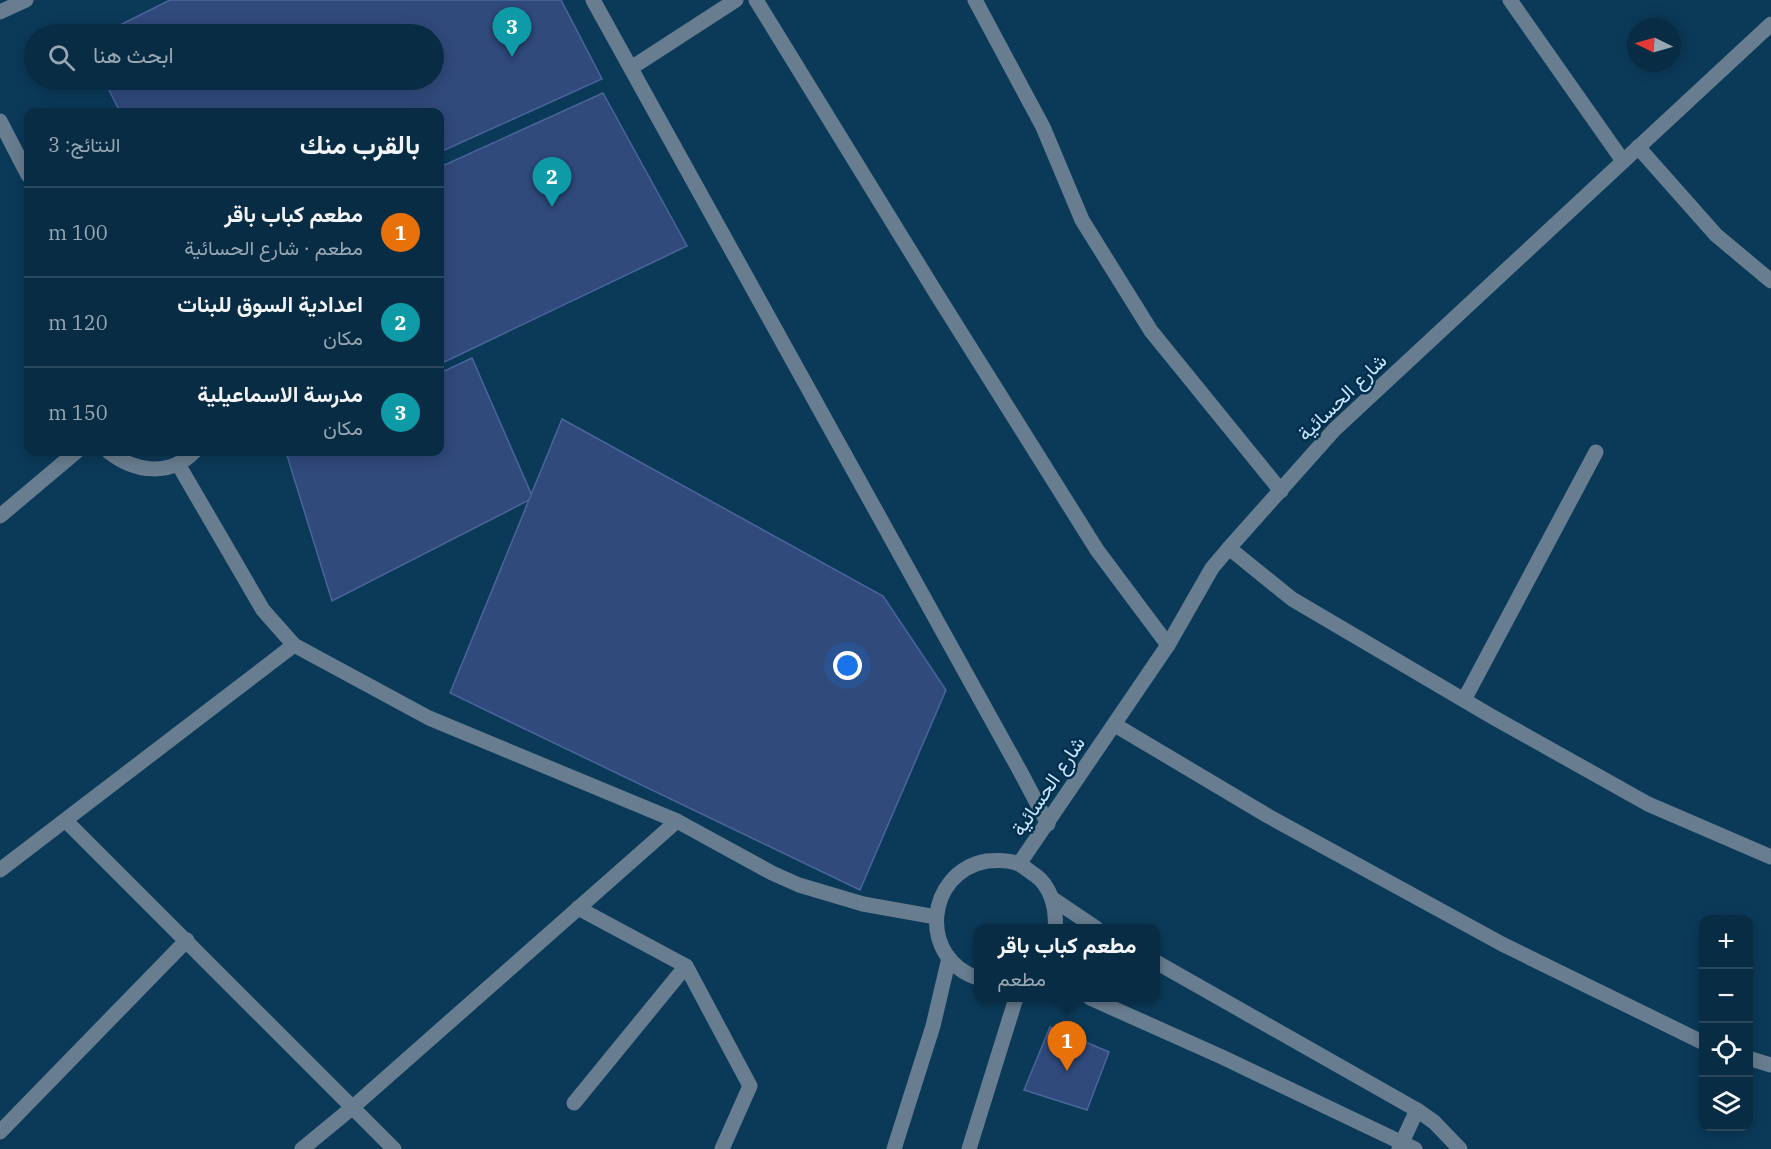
<!DOCTYPE html>
<html lang="ar">
<meta charset="utf-8">
<style>
:root{--surface:#082c43;--page:#11344a;--text:#f1f3f6;--muted:#98a7b2;--line:#29485c;--accent:#1a73e8}
body{margin:0;font-family:"IBM Plex Serif",Vazirmatn,serif;background:var(--page);color:var(--text);direction:rtl}
.controls{position:absolute;right:18px;bottom:18px;display:grid;overflow:hidden;border-radius:12px;box-shadow:0 3px 15px #0003}
.controls button{width:54px;height:54px;display:grid;place-items:center;padding:0;border:0;border-bottom:2px solid var(--line);background:var(--surface);color:var(--text);font:30px sans-serif}
.compass{position:absolute;left:1627px;top:18px;width:54px;height:54px;border-radius:50%;background:var(--surface);box-shadow:0 3px 15px #0003;rotate:275deg}
.you{position:absolute;left:848px;top:666px;width:21px;height:21px;margin:-15px;border:4px solid #fff;border-radius:50%;background:#1a73e8;box-shadow:0 0 0 9px #1a73e833}
.badge{display:grid;place-items:center;width:39px;height:39px;border-radius:50%;background:var(--accent);color:#fff;font-size:20px;font-weight:700}
.pin{position:absolute;translate:-50% -50px;filter:drop-shadow(0 2px 3px #0008)}
.pin::after{content:'';position:absolute;top:32px;width:21px;height:18px;background:inherit;clip-path:polygon(0 0,100% 0,50% 100%)}
.popup{position:absolute;left:974px;top:924px;width:186px;height:78px;box-sizing:border-box;display:grid;place-content:center;border-radius:12px;background:var(--surface);filter:drop-shadow(0 2px 4px #0005);font-size:20px;white-space:nowrap;color:var(--muted)}
.popup b{font-size:22px;color:var(--text)}
.popup::after{content:'';position:absolute;left:50%;top:100%;margin-left:-12px;border:12px solid transparent;border-top-color:var(--surface)}
.list{margin:0;padding:0;list-style:none}
h2{display:flex;justify-content:space-between;align-items:center;height:78px;margin:0;padding:0 24px;font-size:26px}
h2 small{font-size:20px;font-weight:400;color:var(--muted)}
.list li{display:grid;grid-template-columns:39px 1fr auto;gap:18px;align-items:center;box-sizing:border-box;height:90px;padding:0 24px;border-top:2px solid var(--line)}
.list b{display:block;font-size:22px;white-space:nowrap}
.list p{margin:0;font-size:20px;white-space:nowrap;color:var(--muted)}
.list em{font-size:20px;font-style:normal;color:var(--muted)}
.icon{flex:none;width:33px;height:33px;fill:none;stroke:currentColor;stroke-width:2;stroke-linecap:round;stroke-linejoin:round}
.map{position:relative;flex:none;width:1771px;height:1149px;overflow:hidden;direction:ltr}
.search{position:absolute;background:var(--surface);box-shadow:0 3px 15px #0003;left:24px;top:24px;width:420px;height:66px;display:flex;align-items:center;gap:15px;box-sizing:border-box;padding:0 21px;border-radius:33px;color:var(--muted);font-size:22px}
.panel{position:absolute;background:var(--surface);box-shadow:0 3px 15px #0003;left:24px;top:108px;width:420px;height:348px;border-radius:12px;direction:rtl}
.map>svg:first-child{display:block}
</style>
<div class="map">
<svg width="1771" height="1149" viewBox="0 0 1771 1149">
<rect width="100%" height="100%" fill="#0b3a59"/>
<!-- building -->
<g fill="#304a7c" stroke="#4a6599" stroke-width="1.5">
<path d="M170,0H561L602,79L440,152V112H120L104,80H434V34H102Z"/>
<path d="M603,93L687,246L440,364V167Z"/>
<path d="M472,358L533,498L332,601L286,452H440V373Z"/>
<path d="M562,419L883,596L946,690L860,890L450,693Z"/>
<path d="M1050,1027L1109,1052L1087,1110L1024,1090Z"/>
</g>
<g fill="none" stroke-linecap="round" stroke-linejoin="round">
<!-- minor -->
<g stroke="#687e90" stroke-width="15">
<path d="M593,0L1020,771L1048,824"/>
<path d="M756,0L936,293L1097,550L1168,645"/>
<path d="M975,0L1043,127L1082,220L1151,331L1281,491"/>
<path d="M1510,0L1623,161"/>
<path d="M0,12L26,0"/>
<path d="M631,68L736,0"/>
<path d="M0,121L28,175"/>
<path d="M1638,147L1716,235L1771,281"/>
<path d="M109,452C135,472 169,477 194,452"/>
<path d="M178,464L263,610L294,645L429,718L677,821L772,873L799,885L863,904L936,917"/>
<path d="M0,516L76,452"/>
<path d="M1229,548L1292,599L1491,716L1648,804L1771,857"/>
<path d="M1464,700L1596,452"/>
<path d="M1115,725L1268,816L1502,944L1704,1043"/>
<path d="M66,821L394,1149"/>
<path d="M1019,864L1168,645L1212,568L1229,548L1334,430L1771,24"/>
<path d="M0,870L294,645"/>
<path d="M1053,899L1096,928"/>
<path d="M578,908L686,966L750,1086L722,1149"/>
<path d="M1156,962L1417,1110L1434,1122L1460,1149"/>
<path d="M978,978C918,959 925,872 987,861C997,860 1010,860 1019,864C1025,867 1030,872 1035,875C1051,886 1057,910 1055,928"/>
<path d="M1090,998L1222,1057L1415,1149"/>
<path d="M1748,1058L1771,1065"/>
<path d="M574,1103L686,966"/>
<path d="M0,1132L187,940"/>
<path d="M302,1149L353,1107L677,821"/>
<path d="M894,1149L933,1026L949,958"/>
<path d="M969,1149L1016,998"/>
<path d="M1399,1149L1417,1110"/>
</g>
</g>
<g text-anchor="middle" stroke-width="5" stroke-linejoin="round" paint-order="stroke">
<!-- street labels -->
<g font-size="20" fill="#c8e5fd" stroke="#002f4d">
<text transform="translate(1342 397) rotate(-44)" y="7">شارع الحسائية</text>
<text transform="translate(1048 786) rotate(-56)" y="7">شارع الحسائية</text>
</g>
</g>
</svg>
<div class="controls">
<button>+</button>
<button>−</button>
<button><svg class="icon" aria-label="locate" viewBox="0 0 24 24"><circle cx="12" cy="12" r="6"/><path d="M12 2v4M12 18v4M2 12h4M18 12h4"/></svg></button>
<button><svg class="icon" aria-label="layers" viewBox="0 0 24 24"><path d="M12 4l9 5-9 5-9-5zM3 14l9 5 9-5"/></svg></button>
</div>
<svg class="compass" viewBox="-18 -18 36 36"><path d="M0-13l5 13h-10z" fill="#e53935"/><path d="M0 13l5-13h-10z" fill="#98a7b2"/></svg>
<div class="you"></div>
<div class="pin badge" style="left:1067px;top:1071px;background:#e8710a">1</div>
<div class="popup"><b>مطعم كباب باقر</b>مطعم</div>
<div class="pin badge" style="left:552px;top:207px;background:#0f9aa8">2</div>
<div class="pin badge" style="left:512px;top:57px;background:#0f9aa8">3</div>
<div class="search"><svg class="icon" aria-label="search" viewBox="0 0 24 24"><circle cx="10" cy="10" r="6"/><path d="M15 15l6 6"/></svg>ابحث هنا</div>
<section class="panel">
<h2>بالقرب منك<small>النتائج: 3</small></h2>
<ul class="list">
<li><span class="badge" style="background:#e8710a">1</span><div><b>مطعم كباب باقر</b><p>مطعم · شارع الحسائية</p></div><em>100 m</em></li>
<li><span class="badge" style="background:#0f9aa8">2</span><div><b>اعدادية السوق للبنات</b><p>مكان</p></div><em>120 m</em></li>
<li><span class="badge" style="background:#0f9aa8">3</span><div><b>مدرسة الاسماعيلية</b><p>مكان</p></div><em>150 m</em></li>
</ul>
</section>
</div>
